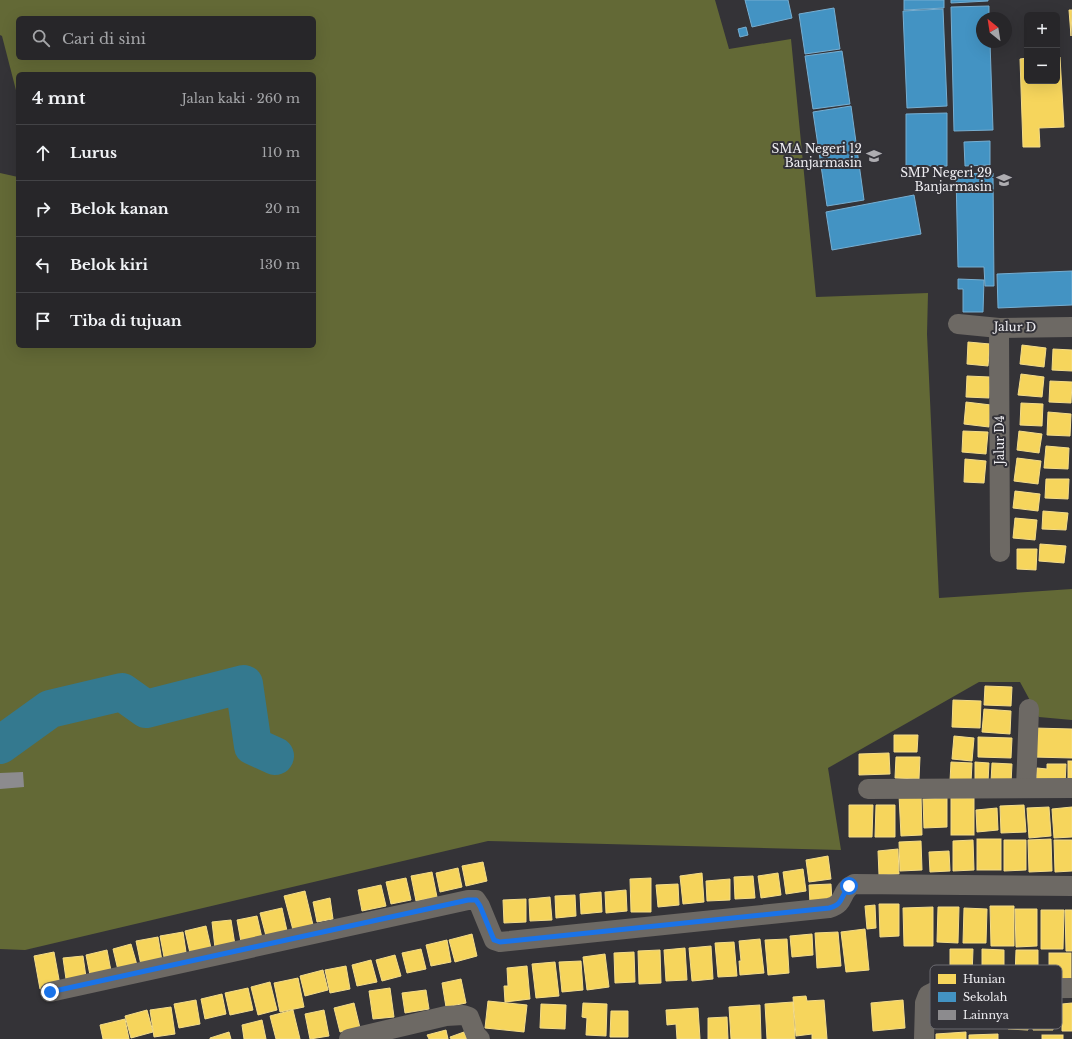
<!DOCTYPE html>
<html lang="id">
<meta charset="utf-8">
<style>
:root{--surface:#272629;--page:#333235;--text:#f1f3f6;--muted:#a4a5a8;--line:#434346}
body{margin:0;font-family:"Libre Baskerville",serif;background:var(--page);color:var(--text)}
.controls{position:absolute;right:12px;top:12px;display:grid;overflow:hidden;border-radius:6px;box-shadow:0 4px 16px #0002}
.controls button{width:36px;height:36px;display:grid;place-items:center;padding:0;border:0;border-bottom:1px solid var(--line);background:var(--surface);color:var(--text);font:20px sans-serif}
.compass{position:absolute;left:976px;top:12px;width:36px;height:36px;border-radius:50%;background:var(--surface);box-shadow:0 4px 16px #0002;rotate:330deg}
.stop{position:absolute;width:12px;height:12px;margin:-9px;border:3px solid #1a73e8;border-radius:50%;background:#fff}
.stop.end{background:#1a73e8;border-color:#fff;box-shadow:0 1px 4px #0008}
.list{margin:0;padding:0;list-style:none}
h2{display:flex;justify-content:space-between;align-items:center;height:52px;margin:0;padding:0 16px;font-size:17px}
h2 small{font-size:13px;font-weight:400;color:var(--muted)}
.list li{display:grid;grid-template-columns:26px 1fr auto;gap:12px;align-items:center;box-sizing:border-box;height:56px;padding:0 16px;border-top:1px solid var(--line)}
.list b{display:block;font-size:15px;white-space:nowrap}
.list em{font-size:13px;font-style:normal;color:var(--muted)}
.icon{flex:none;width:22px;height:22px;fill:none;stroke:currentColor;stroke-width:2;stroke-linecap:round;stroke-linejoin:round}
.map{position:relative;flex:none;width:1072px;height:1039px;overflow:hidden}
.search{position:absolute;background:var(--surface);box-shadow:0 4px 16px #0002;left:16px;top:16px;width:300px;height:44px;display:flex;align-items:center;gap:10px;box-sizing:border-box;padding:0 14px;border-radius:6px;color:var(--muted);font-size:15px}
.panel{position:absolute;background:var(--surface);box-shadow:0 4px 16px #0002;left:16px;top:72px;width:300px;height:276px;border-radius:6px}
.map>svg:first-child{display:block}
</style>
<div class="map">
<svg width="1072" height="1039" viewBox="0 0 1072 1039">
<rect width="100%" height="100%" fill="#343337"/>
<!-- forest -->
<path fill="#636936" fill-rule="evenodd" d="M0,0H715L729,49L791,39L816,297L928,293L927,334L939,598L1072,589V720L1039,717L1020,682H979L828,768L841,850L488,841L25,950L0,949V173L18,177V346H314V74H18V98L2,36L0,35ZM18,18H314V58H18Z"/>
<!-- homes -->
<g fill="#f6d55c" stroke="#f4dc89">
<path d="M1069,10H1072L1071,36Z"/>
<path d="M1057,57H1060L1064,127L1039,128L1040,147H1023L1020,59L1027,58V81H1057Z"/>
<path d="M968,342L990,344L988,366L967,364Z"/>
<path d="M1022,345L1046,348L1044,367L1020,364Z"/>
<path d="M1053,349L1072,350V371L1052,370Z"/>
<path d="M1021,374L1044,377L1042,397L1018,395Z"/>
<path d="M967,376L990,377L989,398L966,397Z"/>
<path d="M1050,381L1072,382L1071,403L1049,402Z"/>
<path d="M966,402L991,405L989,427L964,424Z"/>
<path d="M1021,403L1043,404L1042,426L1020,425Z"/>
<path d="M1048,412L1071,414L1070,436L1047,435Z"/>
<path d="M963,431L988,432L986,454L962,452Z"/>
<path d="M1019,431L1042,434L1039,453L1017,450Z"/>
<path d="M1046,446L1069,448L1068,469L1044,468Z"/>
<path d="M1017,458L1041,461L1038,484L1014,481Z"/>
<path d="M965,459L986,461L984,483L964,482Z"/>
<path d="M1046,479H1069L1068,499L1045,498Z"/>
<path d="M1015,491L1040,494L1038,511L1013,508Z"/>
<path d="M1043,511L1068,513L1066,530L1042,529Z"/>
<path d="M1015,518L1037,520L1035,540L1013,538Z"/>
<path d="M1040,544L1066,546L1064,563L1039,561Z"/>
<path d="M1017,549H1037L1036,570L1017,569Z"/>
<path d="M985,686L1012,687L1011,706L984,705Z"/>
<path d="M953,700L981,701L980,728L952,727Z"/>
<path d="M984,709L1011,711L1010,734L982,732Z"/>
<path d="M1034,728L1072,729V758L1033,757Z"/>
<path d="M894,735H918L917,752H894Z"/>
<path d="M954,736L974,738L972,761L952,759Z"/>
<path d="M978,737L1012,738L1011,758L978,757Z"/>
<path d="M889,753L890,774L859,775V754Z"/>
<path d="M896,757H920L919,779L895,778Z"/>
<rect x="1068" y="761" width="4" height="22"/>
<path d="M951,762L972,763L971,782L950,781Z"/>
<path d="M975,762L989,763L988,782H975Z"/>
<path d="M992,763L1012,764L1011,783L991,782Z"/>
<path d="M1047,764H1066L1065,784L1036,783L1037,768L1047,769Z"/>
<path d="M921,794L922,835L901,836L899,795Z"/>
<path d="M947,798V827L924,828L923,799Z"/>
<rect x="951" y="798" width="23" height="37"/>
<path d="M849,805H873L872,837H849Z"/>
<path d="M876,805H895V837H875Z"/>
<path d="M1024,805L1026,832L1001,833L1000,806Z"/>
<path d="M1049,807L1051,836L1029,838L1027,808Z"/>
<path d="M1072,807V837L1054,838L1052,809Z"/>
<path d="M997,808L998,830L977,832L976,810Z"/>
<rect x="977" y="839" width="24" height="31"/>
<path d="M1051,839L1052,871L1029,872L1028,840Z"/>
<path d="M973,840L974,870L953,871V841Z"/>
<path d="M1004,840H1026V870L1004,871Z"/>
<path d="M1054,840H1072V871L1055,872Z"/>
<path d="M921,841L922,870L900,871L899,842Z"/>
<path d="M898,849L899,874L879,875L878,851Z"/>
<path d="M949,851L950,871L930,872L929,852Z"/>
<path d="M828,856L831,879L809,882L806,860Z"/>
<path d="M483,862L487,881L466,886L462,866Z"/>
<path d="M458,868L462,887L440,892L436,873Z"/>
<path d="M803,869L806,891L786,894L783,872Z"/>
<path d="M432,872L437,897L416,901L411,876Z"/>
<path d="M702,873L704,902L683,904L680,876Z"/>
<path d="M778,873L781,895L761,898L758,876Z"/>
<path d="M753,876L755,898L735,899L734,877Z"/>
<path d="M406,878L411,900L391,904L386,882Z"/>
<path d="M651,878V912H631L630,879Z"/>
<path d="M730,879V900L707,901L706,881Z"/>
<path d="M678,884L679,905L658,907L656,885Z"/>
<path d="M831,884L832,902L810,903L809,885Z"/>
<path d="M381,885L386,906L362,911L358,890Z"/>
<path d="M626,890L627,911L606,913L605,892Z"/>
<path d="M305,891L313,925L293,930L284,896Z"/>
<path d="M601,892L602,912L581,914L580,894Z"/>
<path d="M575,895L576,916L556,918L555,896Z"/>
<path d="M550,897L552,920L530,921L529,899Z"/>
<path d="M330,898L333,919L317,922L313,902Z"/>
<path d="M526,899V922L504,923L503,900Z"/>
<path d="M879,904H899V936L880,937Z"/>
<path d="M875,905L876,928L867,929L865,906Z"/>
<path d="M990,906H1014V946H991Z"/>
<path d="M933,907V946H904L903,908Z"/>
<path d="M938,907H959L958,943L937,942Z"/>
<path d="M282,908L287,931L266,936L260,913Z"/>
<path d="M964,908L987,909L986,943H963Z"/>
<path d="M1015,909H1037V946L1016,947Z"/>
<path d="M1041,910H1064L1063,949H1041Z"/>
<path d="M1065,910H1072V951H1066Z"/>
<path d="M257,916L262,938L241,942L237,920Z"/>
<path d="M231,920L235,945L215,948L212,922Z"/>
<path d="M206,926L211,948L190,953L185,931Z"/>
<path d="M865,929L869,970L846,972L841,932Z"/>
<path d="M183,932L186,952L164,957L160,936Z"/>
<path d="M838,932L841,966L817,968L815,933Z"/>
<path d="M472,934L477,956L455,962L449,940Z"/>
<path d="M812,934L813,955L792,957L790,936Z"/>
<path d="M158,937L162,961L141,965L136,941Z"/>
<path d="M760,939L764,973L740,975L739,961H741L739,941Z"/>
<path d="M787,939L789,973L768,975L765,940Z"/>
<path d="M447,940L451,962L431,966L426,945Z"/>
<path d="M734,942L737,976L718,977L715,943Z"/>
<path d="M131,944L137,965L118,970L113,949Z"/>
<path d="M711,946L713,979L692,981L689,948Z"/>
<path d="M685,948L687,980L666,981L664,950Z"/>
<path d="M421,949L426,969L407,973L402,953Z"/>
<path d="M950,949H973L972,976H950Z"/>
<path d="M982,949L1004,950V977L982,976Z"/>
<path d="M107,950L111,971L90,975L86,955Z"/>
<path d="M660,950L661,983L639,984L638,951Z"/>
<path d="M1016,950H1038V977H1015Z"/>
<path d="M54,952L60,985L40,989L34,956Z"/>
<path d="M634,952L635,982L615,983L614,953Z"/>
<rect x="1049" y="953" width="22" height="27"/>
<path d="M605,954L609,987L587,990L583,957Z"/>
<path d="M395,955L401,976L382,981L376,960Z"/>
<path d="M83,956L86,977L66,979L63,958Z"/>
<path d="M371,960L377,982L357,986L352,965Z"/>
<path d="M581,961L583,990L562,992L559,962Z"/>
<path d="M555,962L559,996L536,998L532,964Z"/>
<path d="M346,966L350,989L330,993L325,970Z"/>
<path d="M527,966L530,999L505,1002L504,986H508L507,968Z"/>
<path d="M323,970L328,990L305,996L300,976Z"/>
<path d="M298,978L304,1007L280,1012L274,983Z"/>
<path d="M461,979L466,1003L446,1007L442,983Z"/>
<path d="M270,982L277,1010L258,1015L251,987Z"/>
<path d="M248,988L253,1010L230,1015L225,993Z"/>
<path d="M390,988L394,1017L373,1019L369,991Z"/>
<path d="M426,990L429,1009L405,1013L402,993Z"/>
<path d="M222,994L226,1014L205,1019L201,999Z"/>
<path d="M806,996L807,1001L824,1000L827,1039H812V1034L796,1036L793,997Z"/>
<path d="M196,1000L200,1024L179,1028L174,1004Z"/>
<path d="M903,1000L905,1028L873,1031L871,1003Z"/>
<path d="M488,1001L527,1005L524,1032L485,1028Z"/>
<path d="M793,1002L795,1039H767L765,1004Z"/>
<path d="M354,1003L360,1028L340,1032L334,1008Z"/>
<path d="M583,1003L607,1004L606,1036L586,1035L587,1018L582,1017Z"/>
<path d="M1072,1003V1031H1062V1004Z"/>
<path d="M541,1004L566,1005L565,1029L540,1028Z"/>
<path d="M760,1005L761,1039H731L729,1007Z"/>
<path d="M1009,1006L1029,1007L1028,1030L1008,1029Z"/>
<path d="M171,1007L175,1034L154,1037L150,1010Z"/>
<path d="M1034,1007H1054L1053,1030H1033Z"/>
<path d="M698,1008L700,1039H677L676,1024L667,1025L666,1010Z"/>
<path d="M147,1010L153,1032L131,1038L125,1016Z"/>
<path d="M293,1010L300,1039H276L270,1016Z"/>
<path d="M324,1010L329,1036L310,1039L305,1014Z"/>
<path d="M611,1011H628V1037H610Z"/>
<path d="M727,1017L728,1039H708V1018Z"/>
<path d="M125,1019L129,1039H103L100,1025Z"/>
<path d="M262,1020L266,1039H244L242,1025Z"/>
<path d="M446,1030L448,1039H429L427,1035Z"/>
<path d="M229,1032L231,1039H210V1038Z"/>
<path d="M464,1032L467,1039H451L450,1037Z"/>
<path d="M966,1032V1039H936V1034Z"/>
<path d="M998,1034V1039H969V1035Z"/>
<rect x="1042" y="1035" width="21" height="4"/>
</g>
<!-- schools -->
<g fill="#4393c3" stroke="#77aed1">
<path d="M745,0H788L792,18L752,27Z"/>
<path d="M904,0H944V8L904,10Z"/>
<path d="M951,0H988V1L951,3Z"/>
<path d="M989,6V18H982V42H990L993,130L954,131L951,7Z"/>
<path d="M834,8L840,49L805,54L799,14Z"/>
<path d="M943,9L947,106L907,108L903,11Z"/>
<path d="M746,27L748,35L740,37L738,29Z"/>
<path d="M842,51L850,104L813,109L805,56Z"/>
<path d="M851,106L864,200L827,206L813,112Z"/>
<path d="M947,113V166H906V114Z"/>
<path d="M990,141V165L965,166L964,142Z"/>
<path d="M993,173L994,286H985L984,267H958L956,174Z"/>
<path d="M914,195L921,234L832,250L826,212Z"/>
<path d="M1072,271V305L998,308L997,274Z"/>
<path d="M958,279L984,280L983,312H963V289H958Z"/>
</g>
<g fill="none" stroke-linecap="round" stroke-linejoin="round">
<!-- river -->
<path stroke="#34798f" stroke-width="38" d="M0,745L50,709L122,692L146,709L244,684L253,746L275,756"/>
</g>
<!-- building -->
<path fill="#8c8b8e" d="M23,772L24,787L0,789V773Z"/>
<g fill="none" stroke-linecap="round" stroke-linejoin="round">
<!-- street -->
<g stroke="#6d6964" stroke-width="20">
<path d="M958,324L999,328L1072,327"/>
<path d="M999,328L1000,552"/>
<path d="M1026,788L1029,709"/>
<path d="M868,789L1072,788"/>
<path d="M50,992L468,900H476L480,906L494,940L500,942L829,908C847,903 839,891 854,884L1072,886"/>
<path d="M349,1039L446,1016L463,1015L469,1017L476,1035L480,1039"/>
<path d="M924,1039L925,1003L928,995L940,989L1072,988"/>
</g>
</g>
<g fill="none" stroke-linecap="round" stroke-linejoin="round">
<!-- route -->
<path stroke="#1a73e8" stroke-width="5" d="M50,992L468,900H476L480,906L494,940L500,942L829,908C844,904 840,897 849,886"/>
</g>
<!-- icons -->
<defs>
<g id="school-bare" transform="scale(1.2)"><path d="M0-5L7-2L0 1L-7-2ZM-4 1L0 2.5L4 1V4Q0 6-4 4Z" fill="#aeadb1" stroke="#333238" stroke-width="2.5" paint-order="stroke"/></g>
</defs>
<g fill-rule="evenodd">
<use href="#school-bare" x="874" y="156"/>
<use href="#school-bare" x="1004" y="180"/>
</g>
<g text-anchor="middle" stroke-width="4" stroke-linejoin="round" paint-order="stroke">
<!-- poi labels -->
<g font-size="12" fill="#efeef2" stroke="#333238" text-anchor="end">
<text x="862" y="153">SMA Negeri 12<tspan x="862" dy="14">Banjarmasin</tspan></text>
<text x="992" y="177">SMP Negeri 29<tspan x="992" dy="14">Banjarmasin</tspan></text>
</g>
<!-- street labels -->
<g font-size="12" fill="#efeef2" stroke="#333238">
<text transform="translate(1015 327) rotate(1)" y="4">Jalur D</text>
<text transform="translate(1000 440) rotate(-90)" y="4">Jalur D4</text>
</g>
</g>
<!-- legend -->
<rect x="930" y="965" width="132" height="64" rx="6" fill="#333238" stroke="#6b6a70" stroke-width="1"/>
<rect x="938" y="974" width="18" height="10" fill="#f6d55c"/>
<rect x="938" y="992" width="18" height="10" fill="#4393c3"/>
<rect x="938" y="1010" width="18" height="10" fill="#8c8b8e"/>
<g font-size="11" fill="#efeef2">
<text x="963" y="983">Hunian</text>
<text x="963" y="1001">Sekolah</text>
<text x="963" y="1019">Lainnya</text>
</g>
</svg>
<div class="controls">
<button>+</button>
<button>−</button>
</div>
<svg class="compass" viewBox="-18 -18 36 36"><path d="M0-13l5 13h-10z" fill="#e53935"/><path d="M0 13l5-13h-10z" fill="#a4a5a8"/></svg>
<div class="stop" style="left:849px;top:886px"></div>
<div class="stop end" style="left:50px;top:992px"></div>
<div class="search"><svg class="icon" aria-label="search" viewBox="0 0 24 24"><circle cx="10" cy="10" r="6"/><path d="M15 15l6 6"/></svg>Cari di sini</div>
<section class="panel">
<h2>4 mnt<small>Jalan kaki · 260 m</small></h2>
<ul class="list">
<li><svg class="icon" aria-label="ahead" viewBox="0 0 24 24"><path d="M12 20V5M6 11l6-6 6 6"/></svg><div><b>Lurus</b></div><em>110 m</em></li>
<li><svg class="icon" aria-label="right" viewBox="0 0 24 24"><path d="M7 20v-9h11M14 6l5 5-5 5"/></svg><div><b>Belok kanan</b></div><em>20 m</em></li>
<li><svg class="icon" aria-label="left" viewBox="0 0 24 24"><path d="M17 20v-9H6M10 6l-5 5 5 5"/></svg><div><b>Belok kiri</b></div><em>130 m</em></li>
<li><svg class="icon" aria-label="arrive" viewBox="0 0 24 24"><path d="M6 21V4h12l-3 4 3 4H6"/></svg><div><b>Tiba di tujuan</b></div></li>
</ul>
</section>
</div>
